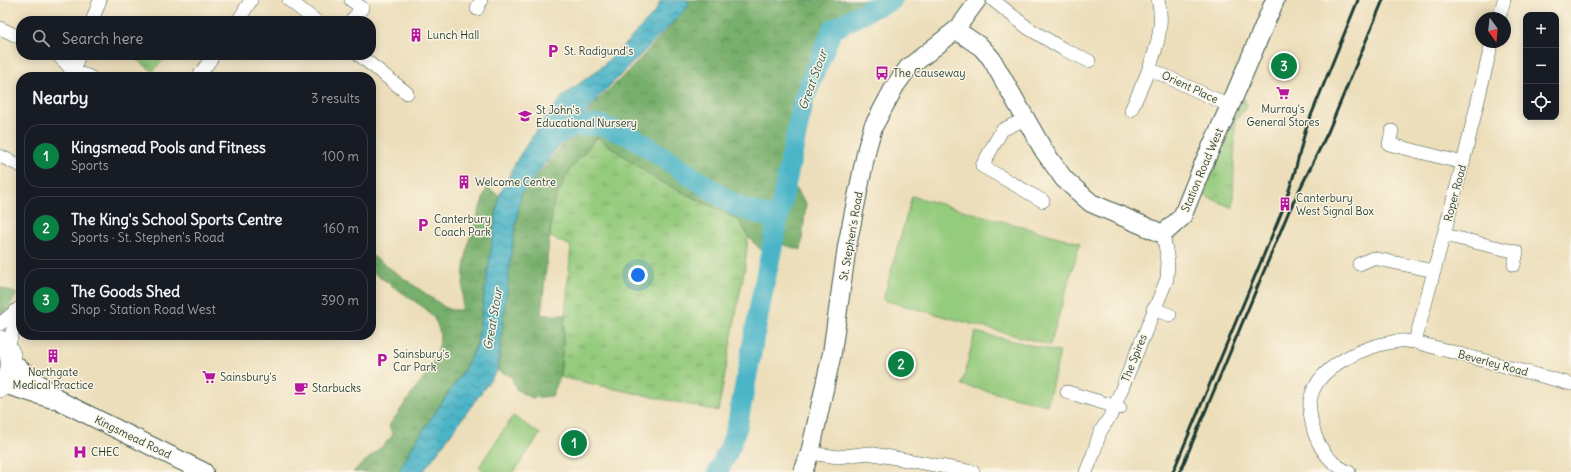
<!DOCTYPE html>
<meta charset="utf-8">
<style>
:root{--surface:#171b24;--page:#242831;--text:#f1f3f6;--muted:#9ea1a6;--line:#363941;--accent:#0b8043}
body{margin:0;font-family:Delius,sans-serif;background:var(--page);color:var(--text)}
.controls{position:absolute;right:12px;top:12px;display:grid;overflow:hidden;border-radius:8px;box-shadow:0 2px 10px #0003}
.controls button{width:36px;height:36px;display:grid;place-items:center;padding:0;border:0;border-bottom:1px solid var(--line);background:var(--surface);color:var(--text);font:20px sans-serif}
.compass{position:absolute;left:1475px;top:12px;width:36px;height:36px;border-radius:50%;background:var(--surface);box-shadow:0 2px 10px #0003;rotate:165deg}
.you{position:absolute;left:638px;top:275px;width:14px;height:14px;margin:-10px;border:3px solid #fff;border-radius:50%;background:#1a73e8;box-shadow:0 0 0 6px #1a73e833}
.badge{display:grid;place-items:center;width:26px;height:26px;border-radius:50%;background:var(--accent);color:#fff;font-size:13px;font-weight:700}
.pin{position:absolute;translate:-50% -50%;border:2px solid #fff;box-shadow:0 1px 4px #0006}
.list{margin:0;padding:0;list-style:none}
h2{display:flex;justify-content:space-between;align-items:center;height:52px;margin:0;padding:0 16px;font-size:17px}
h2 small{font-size:13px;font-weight:400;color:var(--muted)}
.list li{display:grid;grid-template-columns:26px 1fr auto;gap:12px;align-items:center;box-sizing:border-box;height:64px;margin:0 8px 8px;padding:0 8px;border:1px solid var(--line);border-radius:16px}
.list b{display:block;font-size:15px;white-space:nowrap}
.list p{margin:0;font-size:13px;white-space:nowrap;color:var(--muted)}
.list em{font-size:13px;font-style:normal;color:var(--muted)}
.icon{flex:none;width:22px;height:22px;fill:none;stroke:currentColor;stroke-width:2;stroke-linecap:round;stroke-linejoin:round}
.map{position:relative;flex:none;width:1571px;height:472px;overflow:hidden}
.search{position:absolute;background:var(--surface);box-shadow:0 2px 10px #0003;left:16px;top:16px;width:360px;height:44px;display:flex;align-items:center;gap:10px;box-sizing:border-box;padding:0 14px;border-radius:16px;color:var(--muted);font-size:15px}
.panel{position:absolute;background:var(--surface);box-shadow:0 2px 10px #0003;left:16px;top:72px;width:360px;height:268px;border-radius:16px}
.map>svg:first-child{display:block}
</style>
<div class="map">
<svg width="1571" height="472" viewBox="0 0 1571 472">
<defs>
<pattern id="grass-tufts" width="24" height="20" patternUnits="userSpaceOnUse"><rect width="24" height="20" fill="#94cb7d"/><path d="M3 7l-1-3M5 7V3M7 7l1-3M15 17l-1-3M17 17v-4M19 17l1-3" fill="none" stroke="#78a667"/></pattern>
<pattern id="forest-crowns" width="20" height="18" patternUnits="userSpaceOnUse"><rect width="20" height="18" fill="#77af6c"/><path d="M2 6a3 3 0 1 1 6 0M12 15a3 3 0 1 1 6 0" fill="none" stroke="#61905a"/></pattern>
<pattern id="water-waves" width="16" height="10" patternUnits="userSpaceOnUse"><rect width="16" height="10" fill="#4bb5c8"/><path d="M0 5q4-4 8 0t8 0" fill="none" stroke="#3e94a3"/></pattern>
</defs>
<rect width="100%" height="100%" fill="#fcf5e5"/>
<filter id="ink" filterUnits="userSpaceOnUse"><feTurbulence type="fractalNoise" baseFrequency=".025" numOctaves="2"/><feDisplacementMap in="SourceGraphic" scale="8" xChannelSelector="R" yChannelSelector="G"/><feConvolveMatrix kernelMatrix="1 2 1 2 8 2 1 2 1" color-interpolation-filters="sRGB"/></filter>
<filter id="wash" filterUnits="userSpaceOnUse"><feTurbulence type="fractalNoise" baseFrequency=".012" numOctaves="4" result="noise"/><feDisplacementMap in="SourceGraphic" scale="16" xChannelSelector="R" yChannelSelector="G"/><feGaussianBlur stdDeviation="0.9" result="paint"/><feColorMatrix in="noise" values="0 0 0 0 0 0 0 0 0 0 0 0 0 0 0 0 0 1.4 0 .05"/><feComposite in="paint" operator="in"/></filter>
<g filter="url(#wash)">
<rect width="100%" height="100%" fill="#ecdeba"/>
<!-- grass -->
<g fill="url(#grass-tufts)" stroke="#5a8458">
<path d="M130,55H168L153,71Z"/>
<path d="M1244,98L1247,106L1235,121L1233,208L1203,195L1235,115Z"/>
<path d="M597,137L656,179L739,220L748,236L745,266L718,411L560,377L571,246L550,237L553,204L569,171Z"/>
</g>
<!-- forest -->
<g fill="url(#forest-crowns)" stroke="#4b7650">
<path d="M685,0H880L859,8L828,28L792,98L791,148L783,173L806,203L801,250L768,240L765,254L749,238L739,220L656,179L597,137L569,171L553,204L541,315H565L560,377L552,396L531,398L524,394L516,389L511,376L498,371L503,323L505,286L521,194L546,166L598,100L630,70L676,20Z"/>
<path d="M487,187L499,196L477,344L464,369L415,442L398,472H353L384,445L393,435L389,426C398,413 407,401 416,388C434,363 454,336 426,309L371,271V255L446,308L451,310H460L462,307L464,268L469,241Z"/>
<path d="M0,287L17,294L6,311L0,316Z"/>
</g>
<!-- garden -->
<g fill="#94cb7d" stroke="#5a8458">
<path d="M912,196L1080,243L1050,345L883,300Z"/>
<path d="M975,332L1060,352L1047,405L962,385Z"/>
<path d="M513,416L540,434L514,472H486L479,467Z"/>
</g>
<!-- water -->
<path fill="url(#water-waves)" stroke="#35797e" d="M661,0H688L689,6L598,98L521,194L513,241L497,371L423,472H398L416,441L466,367L477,344L499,196L518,158L544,119L564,95L599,69L629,40L655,12Z"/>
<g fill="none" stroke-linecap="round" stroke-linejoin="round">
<!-- river -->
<g stroke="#4bb5c8" stroke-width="21">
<path d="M551,138L572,126L600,125L633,137L736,206L778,220"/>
<path d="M718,472L730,447L737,427L764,285L804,98L832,30L870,9L892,0"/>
</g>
</g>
</g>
<g filter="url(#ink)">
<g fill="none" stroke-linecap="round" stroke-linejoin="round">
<!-- minor casing -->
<g stroke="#3e5548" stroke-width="14">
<g id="minor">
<path d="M289,0L316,21"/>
<path d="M351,0L362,8L352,20"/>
<path d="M993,0L1028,28L1063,49L1089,61"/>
<path d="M477,9L481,0"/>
<path d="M1499,18L1504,0"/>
<path d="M92,21L100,0"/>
<path d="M238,21L251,0"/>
<path d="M0,28L21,38"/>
<path d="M57,55L65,62L75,75"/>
<path d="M359,55L407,93"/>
<path d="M1150,69L1230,106"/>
<path d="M75,75L76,63L79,55"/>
<path d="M72,77C78,73 84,74 90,77"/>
<path d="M198,77L214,55"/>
<path d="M1131,110C1145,79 1168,34 1158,0"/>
<path d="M1025,119L1002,130L982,166L1043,201"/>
<path d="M1392,131L1389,144L1463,163"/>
<path d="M0,156L21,166"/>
<path d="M1444,235L1517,252L1514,265"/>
<path d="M1359,264L1373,258L1434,271"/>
<path d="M1153,309L1170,315"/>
<path d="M0,324L18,309"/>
<path d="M1415,342L1463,163L1492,42"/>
<path d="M8,350L17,310"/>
<path d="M1067,392L1120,408"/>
<path d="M810,453L838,457L868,453L973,472"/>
<path d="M1086,472L1093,455L1100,432L1111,415L1167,279L1168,261L1163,234"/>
<path d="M1349,472C1332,465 1322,453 1315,435C1312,425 1309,413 1310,402C1314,366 1368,344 1400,341C1404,340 1410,342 1415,342L1571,384"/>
</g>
</g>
<!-- tertiary casing -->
<g stroke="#3e5548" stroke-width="18">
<path id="tertiary" d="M956,30L978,0"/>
</g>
<!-- secondary casing -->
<g stroke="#3e5548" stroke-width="20">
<g id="secondary">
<path d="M12,363L62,402L204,472"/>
<path d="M3,384L52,399"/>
<path d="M803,472L810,453L832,353L847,246L867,148L873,127L895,86L908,68L956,30L981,47L991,58L1044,151L1064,179L1091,203L1163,234L1182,217L1203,165L1230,106L1275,0"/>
</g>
</g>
<!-- trunk casing -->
<g stroke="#3e5548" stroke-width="22">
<path id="trunk" d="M0,341C15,352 15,376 0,387"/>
</g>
<!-- minor -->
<use href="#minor" stroke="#fff" stroke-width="13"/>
<!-- tertiary -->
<use href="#tertiary" stroke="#fff" stroke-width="16"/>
<!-- secondary -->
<use href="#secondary" stroke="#fff" stroke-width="18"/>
<!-- trunk -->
<use href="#trunk" stroke="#fff" stroke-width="21"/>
<!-- rail -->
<g stroke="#1f3d34" stroke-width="3">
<path d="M1173,472L1283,209L1295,171L1306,128L1358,0"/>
<path d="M1180,472L1289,211L1328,132L1383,0"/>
</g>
</g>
</g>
<!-- icons -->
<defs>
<g id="building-bare" transform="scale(1.08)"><path d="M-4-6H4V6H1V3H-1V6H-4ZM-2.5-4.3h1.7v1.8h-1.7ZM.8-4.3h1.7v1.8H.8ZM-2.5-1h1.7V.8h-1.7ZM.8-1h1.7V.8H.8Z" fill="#b5179e" stroke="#fcf5e5" stroke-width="2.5" paint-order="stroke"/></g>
<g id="parking-bare" transform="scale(1.08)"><path d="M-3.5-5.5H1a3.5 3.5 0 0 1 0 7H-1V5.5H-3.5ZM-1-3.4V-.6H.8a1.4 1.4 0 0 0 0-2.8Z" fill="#b5179e" stroke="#fcf5e5" stroke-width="2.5" paint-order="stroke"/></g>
<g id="bus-bare" transform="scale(1.08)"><path d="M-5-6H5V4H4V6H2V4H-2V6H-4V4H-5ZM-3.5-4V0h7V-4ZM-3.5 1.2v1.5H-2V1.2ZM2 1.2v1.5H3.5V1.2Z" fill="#b5179e" stroke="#fcf5e5" stroke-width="2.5" paint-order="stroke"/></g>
<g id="supermarket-bare" transform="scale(1.08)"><path d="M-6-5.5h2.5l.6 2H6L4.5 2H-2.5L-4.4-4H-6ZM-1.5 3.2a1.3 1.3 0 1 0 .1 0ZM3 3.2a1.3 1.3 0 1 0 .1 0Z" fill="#b5179e" stroke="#fcf5e5" stroke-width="2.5" paint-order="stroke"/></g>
<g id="school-bare" transform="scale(1.08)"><path d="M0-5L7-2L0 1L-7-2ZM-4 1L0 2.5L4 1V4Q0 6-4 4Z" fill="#b5179e" stroke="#fcf5e5" stroke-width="2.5" paint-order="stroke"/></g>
<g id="cafe-bare" transform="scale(1.08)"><path d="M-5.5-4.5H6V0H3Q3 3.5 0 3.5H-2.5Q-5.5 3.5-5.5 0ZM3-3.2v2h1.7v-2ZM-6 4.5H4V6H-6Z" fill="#b5179e" stroke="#fcf5e5" stroke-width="2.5" paint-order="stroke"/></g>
<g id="hospital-bare" transform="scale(1.08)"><path d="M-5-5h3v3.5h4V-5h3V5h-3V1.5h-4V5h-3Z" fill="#b5179e" stroke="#fcf5e5" stroke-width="2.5" paint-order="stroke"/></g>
</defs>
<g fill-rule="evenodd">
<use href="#building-bare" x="416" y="35"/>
<use href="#parking-bare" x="553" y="51"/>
<use href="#bus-bare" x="882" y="73"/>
<use href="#supermarket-bare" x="1283" y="93"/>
<use href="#school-bare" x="525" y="116"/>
<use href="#building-bare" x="464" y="182"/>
<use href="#building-bare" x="1285" y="204"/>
<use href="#parking-bare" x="423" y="225"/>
<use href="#building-bare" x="53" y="356"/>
<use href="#parking-bare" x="382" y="360"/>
<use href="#supermarket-bare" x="209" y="377"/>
<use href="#cafe-bare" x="301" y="388"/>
<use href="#hospital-bare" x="80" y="452"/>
</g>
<g text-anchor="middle" stroke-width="3" stroke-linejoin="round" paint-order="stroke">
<!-- poi labels -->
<g font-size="11" fill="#1f3d34" stroke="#fcf5e5" text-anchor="start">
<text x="427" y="39">Lunch Hall</text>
<text x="564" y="55">St. Radigund's</text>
<text x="893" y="77">The Causeway</text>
<text x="1283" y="113" text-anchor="middle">Murray's<tspan x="1283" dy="13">General Stores</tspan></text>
<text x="536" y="114">St John's<tspan x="536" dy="13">Educational Nursery</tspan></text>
<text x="475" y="186">Welcome Centre</text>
<text x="1296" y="202">Canterbury<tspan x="1296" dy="13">West Signal Box</tspan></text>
<text x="434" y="223">Canterbury<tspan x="434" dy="13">Coach Park</tspan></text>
<text x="393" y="358">Sainsbury's<tspan x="393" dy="13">Car Park</tspan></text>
<text x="53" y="376" text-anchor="middle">Northgate<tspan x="53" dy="13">Medical Practice</tspan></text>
<text x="220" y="381">Sainsbury's</text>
<text x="312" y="392">Starbucks</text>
<text x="91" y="456">CHEC</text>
</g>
<!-- street labels -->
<g font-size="11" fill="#1f3d34" stroke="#fcf5e5">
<text transform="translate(1190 87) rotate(25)" y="4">Orient Place</text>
<text transform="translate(1202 170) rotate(-67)" y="4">Station Road West</text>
<text transform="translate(1455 193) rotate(-75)" y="4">Roper Road</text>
<text transform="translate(851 236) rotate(-80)" y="4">St. Stephen's Road</text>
<text transform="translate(1134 358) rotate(-68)" y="4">The Spires</text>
<text transform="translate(1493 363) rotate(15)" y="4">Beverley Road</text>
<text transform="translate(133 437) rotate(26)" y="4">Kingsmead Road</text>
</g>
<!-- water labels -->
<g font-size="12" font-style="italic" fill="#2a5b59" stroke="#fcf5e5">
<text transform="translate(813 80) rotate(-70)" y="4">Great Stour</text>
<text transform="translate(493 319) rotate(-80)" y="4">Great Stour</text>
</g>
</g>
</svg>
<div class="controls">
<button>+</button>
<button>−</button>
<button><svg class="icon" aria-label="locate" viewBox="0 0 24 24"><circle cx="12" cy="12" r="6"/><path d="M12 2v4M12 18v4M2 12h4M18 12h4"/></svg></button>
</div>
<svg class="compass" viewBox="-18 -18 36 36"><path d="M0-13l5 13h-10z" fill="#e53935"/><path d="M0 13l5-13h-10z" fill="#9ea1a6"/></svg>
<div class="you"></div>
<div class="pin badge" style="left:574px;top:443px">1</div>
<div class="pin badge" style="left:901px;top:364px">2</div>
<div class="pin badge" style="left:1284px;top:66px">3</div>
<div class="search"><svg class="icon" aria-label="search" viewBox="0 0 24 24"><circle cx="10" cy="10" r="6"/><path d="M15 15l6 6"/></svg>Search here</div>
<section class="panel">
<h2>Nearby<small>3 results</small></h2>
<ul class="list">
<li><span class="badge">1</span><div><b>Kingsmead Pools and Fitness</b><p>Sports</p></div><em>100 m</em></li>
<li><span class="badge">2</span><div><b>The King's School Sports Centre</b><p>Sports · St. Stephen's Road</p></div><em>160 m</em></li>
<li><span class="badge">3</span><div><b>The Goods Shed</b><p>Shop · Station Road West</p></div><em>390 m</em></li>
</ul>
</section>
</div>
